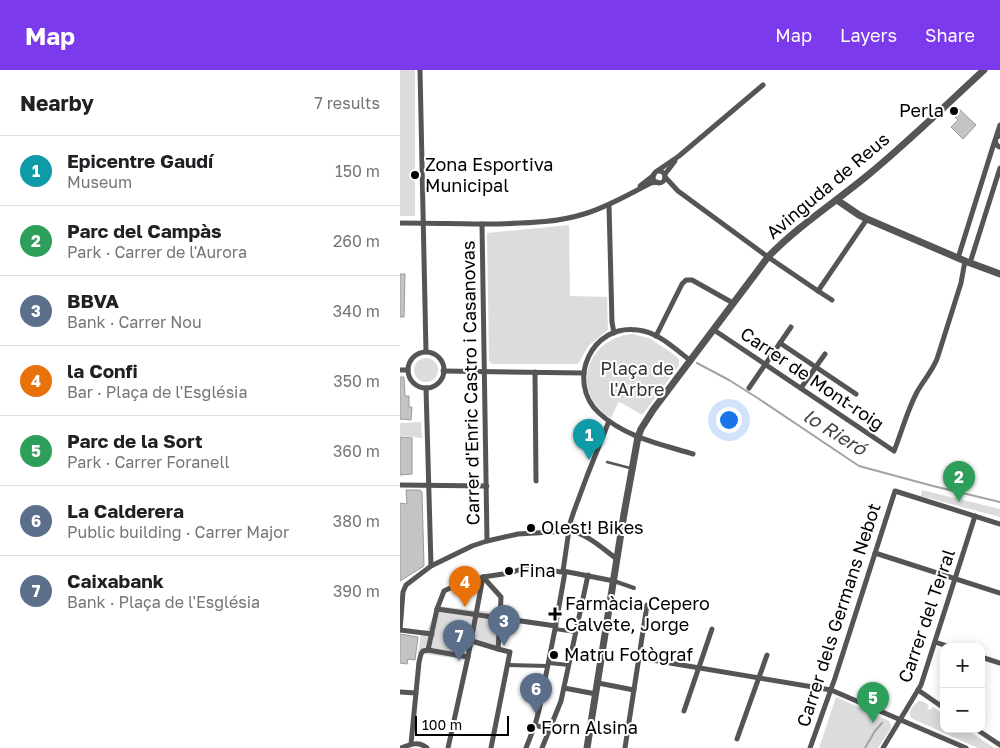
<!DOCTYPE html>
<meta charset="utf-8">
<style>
:root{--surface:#fff;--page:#f6f6f6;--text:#202124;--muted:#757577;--line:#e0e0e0;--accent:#7c3aed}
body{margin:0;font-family:"Golos Text",sans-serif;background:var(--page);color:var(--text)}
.controls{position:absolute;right:15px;bottom:15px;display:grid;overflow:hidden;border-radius:10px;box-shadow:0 2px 12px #0003}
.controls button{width:45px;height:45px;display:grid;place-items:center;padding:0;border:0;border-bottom:1px solid var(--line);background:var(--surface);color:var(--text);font:25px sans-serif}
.scale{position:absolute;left:15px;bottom:12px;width:94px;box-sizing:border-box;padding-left:5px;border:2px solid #000;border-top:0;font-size:14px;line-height:18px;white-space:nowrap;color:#000;-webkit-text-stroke:4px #fff;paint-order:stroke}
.you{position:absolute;left:328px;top:349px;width:18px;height:18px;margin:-12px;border:4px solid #fff;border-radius:50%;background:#1a73e8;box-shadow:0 0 0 8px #1a73e833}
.badge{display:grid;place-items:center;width:32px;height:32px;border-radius:50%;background:var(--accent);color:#fff;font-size:16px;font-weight:700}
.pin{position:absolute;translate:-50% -41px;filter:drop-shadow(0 1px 2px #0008)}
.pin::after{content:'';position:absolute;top:26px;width:18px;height:15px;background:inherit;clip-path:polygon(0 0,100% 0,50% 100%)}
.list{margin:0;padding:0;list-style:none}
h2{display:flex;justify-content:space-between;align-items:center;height:65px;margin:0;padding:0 20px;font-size:21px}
h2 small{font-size:16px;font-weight:400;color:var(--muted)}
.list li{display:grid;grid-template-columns:32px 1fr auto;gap:15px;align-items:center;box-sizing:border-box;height:70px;padding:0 20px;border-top:1px solid var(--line)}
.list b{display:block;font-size:19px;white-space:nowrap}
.list p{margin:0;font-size:16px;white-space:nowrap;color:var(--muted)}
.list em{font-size:16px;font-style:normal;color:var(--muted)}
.map{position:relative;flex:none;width:600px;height:678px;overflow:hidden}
header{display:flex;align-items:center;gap:30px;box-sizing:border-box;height:70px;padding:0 25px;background:var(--accent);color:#fff}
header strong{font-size:24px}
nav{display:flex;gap:28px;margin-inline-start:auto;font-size:18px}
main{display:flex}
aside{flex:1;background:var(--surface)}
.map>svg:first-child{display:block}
</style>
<header>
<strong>Map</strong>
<nav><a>Map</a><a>Layers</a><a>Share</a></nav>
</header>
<main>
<aside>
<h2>Nearby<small>7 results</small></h2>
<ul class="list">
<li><span class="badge" style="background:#0f9aa8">1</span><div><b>Epicentre Gaudí</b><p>Museum</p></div><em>150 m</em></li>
<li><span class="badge" style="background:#2e9e5b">2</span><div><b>Parc del Campàs</b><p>Park · Carrer de l'Aurora</p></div><em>260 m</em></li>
<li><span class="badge" style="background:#5c6f8a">3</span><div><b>BBVA</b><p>Bank · Carrer Nou</p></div><em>340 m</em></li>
<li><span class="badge" style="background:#e8710a">4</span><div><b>la Confi</b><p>Bar · Plaça de l'Església</p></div><em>350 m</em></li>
<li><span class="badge" style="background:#2e9e5b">5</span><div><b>Parc de la Sort</b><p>Park · Carrer Foranell</p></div><em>360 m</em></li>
<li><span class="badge" style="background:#5c6f8a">6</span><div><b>La Calderera</b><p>Public building · Carrer Major</p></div><em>380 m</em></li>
<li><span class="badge" style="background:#5c6f8a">7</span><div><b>Caixabank</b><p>Bank · Plaça de l'Església</p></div><em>390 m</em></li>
</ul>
</aside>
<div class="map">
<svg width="600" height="678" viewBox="0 0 600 678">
<rect width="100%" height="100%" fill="#fff"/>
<!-- green -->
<g fill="#dcdcdc">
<rect x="0" y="0" width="15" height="146"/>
<path d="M169,155L170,226L207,227L208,260L189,275L178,294H92L89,291L87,163Z"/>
<path d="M232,264L249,268L257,273L276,286L279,290V296L242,345L220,332L218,333L211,348C170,323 185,269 232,264Z"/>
<circle cx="26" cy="300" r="12"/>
<path d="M21,352L22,368L0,366V353Z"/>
<path d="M522,420L600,439V447L521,426Z"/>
<path d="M38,536L100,543L105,546L100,581L75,575L69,582L66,590L18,583L21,561L27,560Z"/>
<path d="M436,627L489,651L491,655V658L478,678H419Z"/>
<path d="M519,631H522L529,635L527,638L530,640L533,637L544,645V659H566L594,678H578L513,649C506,644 513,635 519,631Z"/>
</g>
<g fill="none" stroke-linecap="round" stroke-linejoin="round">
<!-- stream -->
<g stroke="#a3a3a3" stroke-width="2">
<path d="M297,293L329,310L356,327L459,396L533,416L600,432"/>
<path d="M465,678L475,661L482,653"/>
</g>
</g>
<!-- building -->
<g fill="#c4c4c4" stroke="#999">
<path d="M556,36L576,55L563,69L551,57L558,50L550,42Z"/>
<path d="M0,204H5L4,247H0Z"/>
<path d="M0,307H4L5,326H9V337H12L11,350L0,349Z"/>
<path d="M0,367L12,368V404L0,405Z"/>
<path d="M6,420H20L22,422L24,496L0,511V433L7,434Z"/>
<path d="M0,564L18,567L15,590L8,589L7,594L0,593Z"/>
</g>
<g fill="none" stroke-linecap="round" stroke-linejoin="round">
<!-- service -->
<path stroke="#555" stroke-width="2.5" d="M207,392L230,398"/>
<!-- pedestrian -->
<g stroke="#555" stroke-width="4">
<path d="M214,511L234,518"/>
<path d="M155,559L176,562"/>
<path d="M149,593L169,595"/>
<path d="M107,595L148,596"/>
</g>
<!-- minor -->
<g stroke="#555" stroke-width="5">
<path d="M20,0L26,282"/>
<path d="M600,65L596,68C595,72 596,76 600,77"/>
<path d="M596,67L600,55"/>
<path d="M257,101L279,86L363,15"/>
<circle cx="259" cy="107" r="6"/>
<path d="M265,104L275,91"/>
<path d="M265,107L278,121L368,187L418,221L467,149"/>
<path d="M240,116L254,105"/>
<path d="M209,135L212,252L214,263"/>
<path d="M0,153C32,153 64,154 96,154C126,153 155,153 184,144C208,137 229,124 251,113L257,112"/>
<path d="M82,154L87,471"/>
<path d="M558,188L595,70"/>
<path d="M570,193L600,98"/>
<path d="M418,221L432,230"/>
<path d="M314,260L494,381C502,361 507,341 517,322C524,310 532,301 537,289L561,213L565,191"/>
<path d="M256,266L282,214L286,210H292L333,233"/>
<path d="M380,273L456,324"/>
<circle cx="26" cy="300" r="18"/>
<path d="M291,291C275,279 258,262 238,260C192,253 165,311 199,343C225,367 260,374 293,384"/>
<path d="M0,300H8"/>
<path d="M43,301L184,303"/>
<path d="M135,302L136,411"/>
<path d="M26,318L31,496"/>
<path d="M349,318L391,257"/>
<path d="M401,318L425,284"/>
<path d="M0,415L87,416"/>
<path d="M475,483L600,523"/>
<path d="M83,507L101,527L100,548L156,556"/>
<path d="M37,539L44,521L48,519L83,507L110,503L127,497L161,502L163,501L214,511"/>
<path d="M0,560L3,522L6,515L31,496L72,476L87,471L118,464L169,461C187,463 203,479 217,489"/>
<path d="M0,560L32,564"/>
<path d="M72,571L98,579L100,548L37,539L28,580L68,587L83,507"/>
<path d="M535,572L550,577"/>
<path d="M581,587L600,593"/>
<path d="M240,588L431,620L566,678"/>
<path d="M198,613L234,620"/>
<path d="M164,618L196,624"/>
<path d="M518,620L544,638"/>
<path d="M0,622L16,623"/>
<path d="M284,641L312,559"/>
<path d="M135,655L150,660"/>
<path d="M576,659L600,675"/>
<path d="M337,669L367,585"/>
<path d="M11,674L19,592L21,584L23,581L28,580"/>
<path d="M1,678C11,674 19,671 27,678"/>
<path d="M48,678L68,587"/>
<path d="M91,678L110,582L98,579"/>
<path d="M126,678L135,655L139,640L155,559L165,502L163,501L170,453L174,441L187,406L209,351"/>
<path d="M142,678L161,631L188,505"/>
<path d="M225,678L247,535"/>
<path d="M410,678L435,608L495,421L600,454"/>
<path d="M483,678L521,615L575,446"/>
</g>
<!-- tertiary -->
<g stroke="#555" stroke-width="7">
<path d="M437,130L459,145L467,149L565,191L600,204"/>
<path d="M187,678L224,444L238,367L241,359L253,340L368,187C398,156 434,133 468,105C508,72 546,35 584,0"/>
</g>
</g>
<!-- markers -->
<g fill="#000" stroke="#fff" stroke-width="2">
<circle cx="554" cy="41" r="5"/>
<circle cx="15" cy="105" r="5"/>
<circle cx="131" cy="458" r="5"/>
<circle cx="109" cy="501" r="5"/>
<path d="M152.5 536.5h5v5h5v5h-5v5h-5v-5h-5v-5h5z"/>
<circle cx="154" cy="585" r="5"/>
<circle cx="131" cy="658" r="5"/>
</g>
<g text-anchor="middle" stroke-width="4" stroke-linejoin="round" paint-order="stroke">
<!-- poi labels -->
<g font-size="18" fill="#000" stroke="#fff" text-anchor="start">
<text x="544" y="47" text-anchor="end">Perla</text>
<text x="25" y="101">Zona Esportiva<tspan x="25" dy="21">Municipal</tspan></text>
<text x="141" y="464">Olest! Bikes</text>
<text x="119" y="507">Fina</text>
<text x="165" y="540">Farmàcia Cepero<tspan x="165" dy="21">Calvete, Jorge</tspan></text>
<text x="164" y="591">Matru Fotògraf</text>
<text x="141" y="664">Forn Alsina</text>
</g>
<!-- street labels -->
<g font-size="18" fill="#000" stroke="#fff">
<text transform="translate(428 116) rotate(-40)" y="6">Avinguda de Reus</text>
<text transform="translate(412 309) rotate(34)" y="6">Carrer de Mont-roig</text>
<text transform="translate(71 313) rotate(-91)" y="6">Carrer d'Enric Castro i Casanovas</text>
<text transform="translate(439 545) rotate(-72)" y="6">Carrer dels Germans Nebot</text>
<text transform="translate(527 546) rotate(-71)" y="6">Carrer del Terral</text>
</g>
<!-- park labels -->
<g font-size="18" fill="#333" stroke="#fff">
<text x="237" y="305">Plaça de<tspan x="237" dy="21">l'Arbre</tspan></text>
</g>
<!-- water labels -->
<g font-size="19" font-style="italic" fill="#444" stroke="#fff">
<text transform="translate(435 362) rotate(32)" y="7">lo Rieró</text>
</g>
</g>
</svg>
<div class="controls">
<button>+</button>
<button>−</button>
</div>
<div class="scale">100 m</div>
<div class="you"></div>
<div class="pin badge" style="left:189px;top:390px;background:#0f9aa8">1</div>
<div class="pin badge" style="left:559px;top:432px;background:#2e9e5b">2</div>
<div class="pin badge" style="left:104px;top:576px;background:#5c6f8a">3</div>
<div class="pin badge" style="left:65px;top:537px;background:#e8710a">4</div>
<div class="pin badge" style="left:473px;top:653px;background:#2e9e5b">5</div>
<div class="pin badge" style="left:136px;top:644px;background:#5c6f8a">6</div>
<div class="pin badge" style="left:59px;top:591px;background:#5c6f8a">7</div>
</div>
</main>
